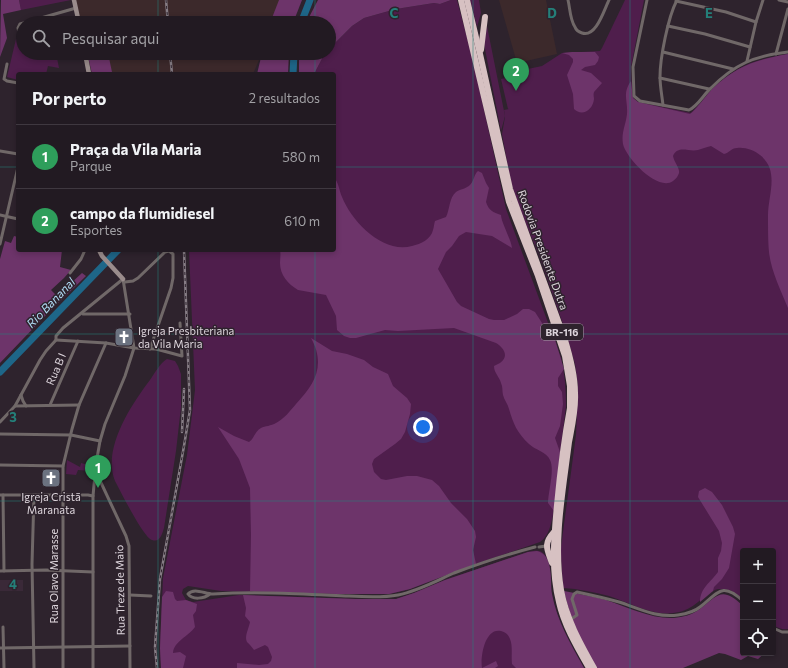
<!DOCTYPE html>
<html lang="pt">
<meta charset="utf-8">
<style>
:root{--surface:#221a22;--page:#2a232a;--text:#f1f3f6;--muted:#a2a1a5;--line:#3f3840;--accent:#a7b1fc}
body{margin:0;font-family:Commissioner,sans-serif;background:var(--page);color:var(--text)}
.controls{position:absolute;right:12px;bottom:12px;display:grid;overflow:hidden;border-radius:4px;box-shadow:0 2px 6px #0003}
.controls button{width:36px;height:36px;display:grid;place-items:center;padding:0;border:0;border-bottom:1px solid var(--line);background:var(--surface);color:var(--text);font:20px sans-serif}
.you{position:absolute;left:423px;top:427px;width:14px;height:14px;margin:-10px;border:3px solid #fff;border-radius:50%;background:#1a73e8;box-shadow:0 0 0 6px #1a73e833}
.badge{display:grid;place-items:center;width:26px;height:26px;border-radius:50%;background:var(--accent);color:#fff;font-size:13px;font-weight:700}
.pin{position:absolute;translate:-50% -33px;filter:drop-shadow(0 1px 2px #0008)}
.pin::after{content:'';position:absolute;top:21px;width:14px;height:12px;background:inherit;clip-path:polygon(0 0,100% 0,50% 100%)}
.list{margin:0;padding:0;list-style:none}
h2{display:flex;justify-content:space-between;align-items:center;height:52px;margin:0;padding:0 16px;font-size:17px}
h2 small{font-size:13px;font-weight:400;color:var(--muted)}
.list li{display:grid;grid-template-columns:26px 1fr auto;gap:12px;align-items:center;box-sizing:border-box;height:64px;padding:0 16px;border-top:1px solid var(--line)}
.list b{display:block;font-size:15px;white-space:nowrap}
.list p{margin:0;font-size:13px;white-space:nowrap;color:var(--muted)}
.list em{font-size:13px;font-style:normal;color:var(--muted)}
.icon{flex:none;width:22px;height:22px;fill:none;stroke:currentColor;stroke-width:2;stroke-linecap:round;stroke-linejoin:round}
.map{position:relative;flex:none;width:788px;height:668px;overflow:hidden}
.search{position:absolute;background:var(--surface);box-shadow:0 2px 6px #0003;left:16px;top:16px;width:320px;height:44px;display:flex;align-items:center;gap:10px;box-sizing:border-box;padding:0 14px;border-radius:22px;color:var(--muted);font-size:15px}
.panel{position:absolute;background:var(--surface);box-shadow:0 2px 6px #0003;left:16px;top:72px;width:320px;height:180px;border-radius:4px}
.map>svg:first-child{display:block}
</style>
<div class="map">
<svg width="788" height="668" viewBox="0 0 788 668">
<rect width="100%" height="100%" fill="#2e232d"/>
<!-- industrial -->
<g fill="#3c292b">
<path d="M76,0H287L276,23H81Z"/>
<path d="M499,0H546L557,54L517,63Z"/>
<path d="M87,53H262L253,74H92Z"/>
</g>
<!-- built -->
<rect fill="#3a2938" x="0" y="580" width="23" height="11"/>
<!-- green -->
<g fill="#4f1e4c">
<path d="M19,0H71L21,10Z"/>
<path d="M451,0H457L473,60L506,209L561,358C565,374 566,390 566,406L553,515C551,524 549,536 540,542L446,574L410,589L389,594H337L221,591L188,586L183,589L182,593L186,600L193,602L239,595L356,599H396L414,593L445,580L528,552C535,551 540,549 545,555C552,564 550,581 551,591C555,619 571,644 584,668H161L160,648L163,578L187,455L195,390L189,250H334V74H314L325,53H329V49L352,26L364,18L396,9L434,3L440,4Z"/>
<path d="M470,0H479L481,13L477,27Z"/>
<path d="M625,0H644L631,67L632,96L634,99L638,102L691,113C699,105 706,96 714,88C739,64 755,60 788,54V629C782,630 778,628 773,625V551H743V599L730,590L718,589C704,593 697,608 679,612C655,618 631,603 609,596C594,592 579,589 563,588L561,558V547L576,435L578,386L575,364L564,327L540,258L520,209L511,183L502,134L505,117L504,110L531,104L508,109L501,79L524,74L523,70L542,66L562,53L600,51L602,48Z"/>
<path d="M487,26L505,116L501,131L484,44Z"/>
<path d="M16,39H23V53H56L59,68L48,66L46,74H18V80L7,77Z"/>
<path d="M167,359L175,361L178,366L181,374V407L176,451L164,528C162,534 160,543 152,540C143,537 121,492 115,481C102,449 131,405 150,380C155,373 160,363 167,359Z"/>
<path d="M67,460L80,467L81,463L92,466L91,471L78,470L76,475L66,474Z"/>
</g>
<!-- forest -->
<g fill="#6d346a">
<path d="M1,0H19L21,10L3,14L7,38L0,57Z"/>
<path d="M279,0H302L293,23H270Z"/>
<path d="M318,0H451L440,4L434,3L396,9L364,18L352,26L329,49V23H306Z"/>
<path d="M572,52H595L599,57L598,61L595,65L585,67L581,70L591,73L602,83L594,92C593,95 594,97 594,99C593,110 582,117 574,109L573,94L567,75L573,62V59L569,55L562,53Z"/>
<path d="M108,53L112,72H110V74H92L88,56Z"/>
<path d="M262,53H289L288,74H257Z"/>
<path d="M299,53H325L314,74H299Z"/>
<path d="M788,54V308C781,291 771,271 769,252C768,241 768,227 768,215C768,195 780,171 760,155C754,150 745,147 737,148C731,148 729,153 724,154L711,146C706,147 702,149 698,150C688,152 678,145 673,156C674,162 680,168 679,173C678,176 676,179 673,181C658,192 626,158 623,144C621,133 626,124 627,114C628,100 622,94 631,81L633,98L638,102L690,114C699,107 705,96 713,88C738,65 756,60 788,54Z"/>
<path d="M478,171L482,173L486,183L489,188L486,202C489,211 493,212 501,215C501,222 511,239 512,248L492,236L466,232L459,236L452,246L446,252L438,269L457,302L461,306L489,319L494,320H504L517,314L523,309H529L535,312L542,323L553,333L564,369L558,378V386L562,392L563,404L560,426L555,438L560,452L554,511L548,503C548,492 555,470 550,460C547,452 535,450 529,444C517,433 513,423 509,409C508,404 504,400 503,395C502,391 503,387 501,383C499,376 494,373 494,366C496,365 498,364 500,363C510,356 503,347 496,343L454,328L398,331L385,330L356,338H350L344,336L337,330L336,316L326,295L298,290C288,284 280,275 280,263C280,259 281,255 280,250H334V177C339,184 339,190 342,197C352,222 383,254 412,246C421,244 431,239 433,230C434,227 434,224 435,221L446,217C450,209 449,198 456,192C460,189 466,189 470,185C474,181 474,174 478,171Z"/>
<path d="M14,236L18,237V250H62L60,267L71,270L64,278L51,290L57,296L82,273L86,276L45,316L0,363V259L5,241L11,243Z"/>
<path d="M311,338L332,351L347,354L364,360L373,367L388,374L393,386L407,398L411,404L410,414L405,432L401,439L395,444L374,459L372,464L374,472L381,479L386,480L407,476H417L432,480L439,486L451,503L467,519L475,531L476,537L473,550L476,564L410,589L389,594H337L250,591L251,535L250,488L239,459L218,427L234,436L249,442C254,439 255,431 261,428C265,426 271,426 276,423C284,419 290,411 296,404C315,384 326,365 311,338Z"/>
<path d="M705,488L712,492L722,505L733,527L735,534L729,568L722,579L714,587L713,591L700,602C700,588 711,582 718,572V558L721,551L722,543L719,531L698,497L699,491Z"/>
<path d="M537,551C554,555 550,581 552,594C557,621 571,645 584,668H516L512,664C511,656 513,646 510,639C508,634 505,632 501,631C485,627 480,657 482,668L496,661L498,666L495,668H237V663L259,665L268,664L271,661L272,657L268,647L265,645L254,650C252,647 250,645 247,642C244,637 249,628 250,622L245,616L246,608L243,595L356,599H396L414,593L445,580L528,552Z"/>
<path d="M166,591L173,592L175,599L177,601L186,600L197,604L196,611L193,615L195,627C188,637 174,641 173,653L180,652L186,656L183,668H161L160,648L162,597Z"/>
<path d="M564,591C578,594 592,596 606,600C628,607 650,619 674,618C683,617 692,615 700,609C718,595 722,586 743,606V653H765L758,659L748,656L741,660L725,654L719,653L683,668H597C582,645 570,618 564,591Z"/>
</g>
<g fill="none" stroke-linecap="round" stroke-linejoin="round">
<!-- river -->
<g stroke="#1e6688" stroke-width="7">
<path d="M301,23L310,0"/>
<path d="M293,74L294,53"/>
<path d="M0,372L118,250"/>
</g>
<!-- street -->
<g stroke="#706868" stroke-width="3">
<path d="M568,0C570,8 570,20 575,27C576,30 579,32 582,33C596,38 604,10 609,0"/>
<path d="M647,0L633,67L634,96L640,101L689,110C698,106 704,94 711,88C735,64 754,56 788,52"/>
<path d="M779,0L788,2"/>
<path d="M676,1L726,12L756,22"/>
<path d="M668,26L705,34L750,47"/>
<path d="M20,38L18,28L20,24L76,8"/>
<path d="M663,52L733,69"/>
<path d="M776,54L788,9"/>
<path d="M747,61L756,22L763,0"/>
<path d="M7,64L4,79L7,81L18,83"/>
<path d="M660,78L709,89"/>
<path d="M663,105C662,96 660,86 660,77C660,58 668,17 677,0"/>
<path d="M0,151L18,154"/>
<path d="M0,215L18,219"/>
<path d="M0,244L18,167"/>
<path d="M70,273L81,259L85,250"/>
<path d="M125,282L133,281L138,278L165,252L169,251L173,254V278L171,288L150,349"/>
<path d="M83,314H130"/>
<path d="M56,340L106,343L134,348L156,349L182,356L180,323"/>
<path d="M21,395L23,401L26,406"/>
<path d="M50,405L78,341"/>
<path d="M15,406L79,405"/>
<path d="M0,422L15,406L40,360L46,351L56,340V336L63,328L123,279L134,348L125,376L105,424L100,441L96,464L93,496V668"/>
<path d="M0,434L71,435L100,441"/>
<path d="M0,465L63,466"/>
<path d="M96,472L126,536L129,546L130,668"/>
<path d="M0,495H88L93,496"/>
<path d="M3,495L4,571"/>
<path d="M34,495L32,564L34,668"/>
<path d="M539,547L546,546"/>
<path d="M0,571L46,570L93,572"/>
<path d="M210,594C204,599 192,600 188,594C194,587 205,594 213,594C258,591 304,594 349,596C365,597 382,598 398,595C418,591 436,581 454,573C481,563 508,554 535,547"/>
<path d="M130,595L151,596"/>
<path d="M570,620L577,615L572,599L574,594L577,592C591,595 605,598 619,602C638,608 656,618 678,615C685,614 694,612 700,607C718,593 722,581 743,601"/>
<path d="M3,627L4,668"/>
<path d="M773,628L782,632H788"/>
<path d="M0,648L130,646"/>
<path d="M63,668V466L72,429L79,405L106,343"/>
</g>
<!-- secondary -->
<g stroke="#9a8c8c" stroke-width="4.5">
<path d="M74,0L79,23"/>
<path d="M85,53L89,74"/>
<path d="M99,250L102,256L123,279"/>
</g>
<!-- highway -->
<g stroke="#d7c1c2" stroke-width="6">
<path d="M461,0L509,202L538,276L565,356L570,386V408C564,440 560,473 557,505C554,537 551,570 559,602C564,625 577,647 589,668"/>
<path d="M467,0L480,54L510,189L564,337C570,356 575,374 575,393C576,409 572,426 569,442C563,490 553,541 561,590C566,618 580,643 594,668"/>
<path d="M481,50L485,17"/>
<path d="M552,563C547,549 543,544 554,532"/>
</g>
<!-- rail casing -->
<g stroke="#867d85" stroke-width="2.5">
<g id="rail">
<path d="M166,0L168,23"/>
<path d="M170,53L172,74"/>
<path d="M182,432L184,389"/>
<path d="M157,668L155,647L160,579L184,446L190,410L184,250"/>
</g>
</g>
<!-- rail -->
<use href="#rail" stroke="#2e232d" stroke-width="1" stroke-dasharray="3" stroke-linecap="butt"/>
</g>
<!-- grid -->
<path fill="none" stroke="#247f79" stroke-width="1" stroke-opacity="0.55" d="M158,0V23M315,0V23M473,0V668M630,0V668M158,53V74M315,53V74M0,167H18M334,167H788M158,250V668M315,250V668M0,334H788M0,501H788"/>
<!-- icons -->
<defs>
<g id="church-square" transform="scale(1)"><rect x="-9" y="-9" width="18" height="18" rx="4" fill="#6b7280" stroke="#2e232d"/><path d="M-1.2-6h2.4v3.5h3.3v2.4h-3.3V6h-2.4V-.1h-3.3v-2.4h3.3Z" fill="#fff"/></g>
</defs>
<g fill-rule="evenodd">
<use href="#church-square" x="124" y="337"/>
<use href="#church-square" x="51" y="478"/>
</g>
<g text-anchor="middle" stroke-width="3" stroke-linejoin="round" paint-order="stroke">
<!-- shield labels -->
<rect fill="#2e232d" stroke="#a89fa7" stroke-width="1" x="541" y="324" width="42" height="16" rx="3"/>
<g font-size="10" font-weight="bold" fill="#dcd4db">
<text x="562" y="336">BR-116</text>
</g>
<!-- street labels -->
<g font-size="11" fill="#dcd4db" stroke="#2e232d">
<text transform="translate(543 250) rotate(70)" y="4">Rodovia Presidente Dutra</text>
<text transform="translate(56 369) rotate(-67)" y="4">Rua B I</text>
<text transform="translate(54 576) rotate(-90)" y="4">Rua Olavo Marasse</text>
<text transform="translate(120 590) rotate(-91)" y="4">Rua Treze de Maio</text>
</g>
<!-- poi labels -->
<g font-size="11" fill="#dcd4db" stroke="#2e232d" text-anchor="start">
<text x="138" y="335">Igreja Presbiteriana<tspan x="138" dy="13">da Vila Maria</tspan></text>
<text x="51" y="501" text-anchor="middle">Igreja Cristã<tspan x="51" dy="13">Maranata</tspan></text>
</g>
<!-- water labels -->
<g font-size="12" font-style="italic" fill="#aed8f1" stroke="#2e232d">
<text transform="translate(51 303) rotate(-46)" y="4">Rio Bananal</text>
</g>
</g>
<g font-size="13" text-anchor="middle" font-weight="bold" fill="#247f79" stroke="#2e232d" stroke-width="3" stroke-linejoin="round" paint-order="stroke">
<text x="394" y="18">C</text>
<text x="552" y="18">D</text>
<text x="709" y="18">E</text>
<text x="13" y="422">3</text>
<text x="13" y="589">4</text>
</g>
</svg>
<div class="controls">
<button>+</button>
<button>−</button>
<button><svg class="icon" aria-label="locate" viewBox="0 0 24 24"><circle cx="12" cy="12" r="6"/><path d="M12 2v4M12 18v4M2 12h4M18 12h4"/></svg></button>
</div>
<div class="you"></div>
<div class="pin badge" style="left:98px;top:488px;background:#2e9e5b">1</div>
<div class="pin badge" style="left:516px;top:91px;background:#2e9e5b">2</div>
<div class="search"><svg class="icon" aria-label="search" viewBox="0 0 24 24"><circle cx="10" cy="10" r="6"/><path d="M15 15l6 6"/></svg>Pesquisar aqui</div>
<section class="panel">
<h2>Por perto<small>2 resultados</small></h2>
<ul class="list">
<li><span class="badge" style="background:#2e9e5b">1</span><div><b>Praça da Vila Maria</b><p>Parque</p></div><em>580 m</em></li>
<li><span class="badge" style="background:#2e9e5b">2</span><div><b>campo da flumidiesel</b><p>Esportes</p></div><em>610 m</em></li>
</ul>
</section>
</div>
